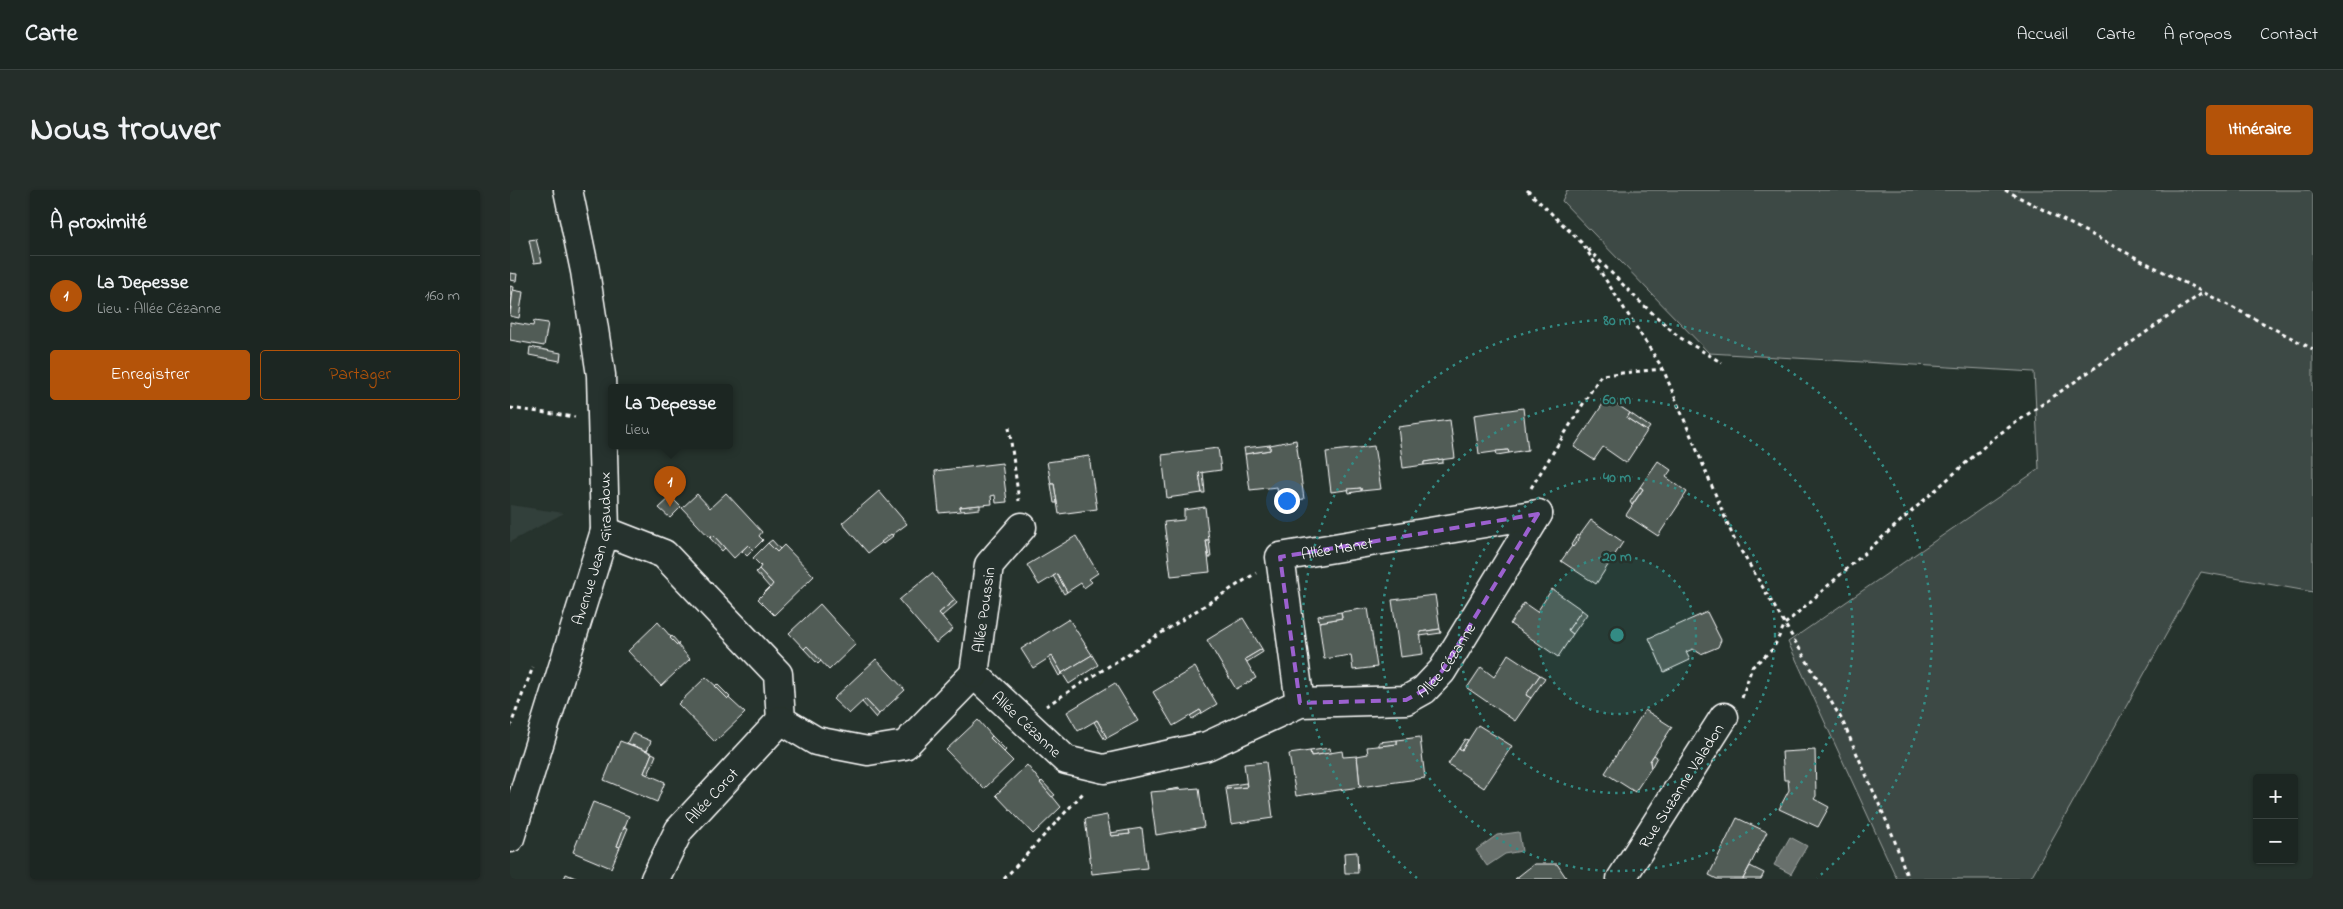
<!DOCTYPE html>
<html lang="fr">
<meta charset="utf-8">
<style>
:root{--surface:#1c2622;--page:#252e2a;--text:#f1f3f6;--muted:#a0a5a5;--line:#3a4340;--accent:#b45309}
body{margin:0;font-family:"Indie Flower",sans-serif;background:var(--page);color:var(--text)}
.controls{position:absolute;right:15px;bottom:15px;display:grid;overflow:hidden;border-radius:5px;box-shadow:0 1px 4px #0004}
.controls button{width:45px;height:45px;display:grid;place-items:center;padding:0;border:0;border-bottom:1px solid var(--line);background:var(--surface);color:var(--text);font:25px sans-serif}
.you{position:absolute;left:776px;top:310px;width:18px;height:18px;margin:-12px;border:4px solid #fff;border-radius:50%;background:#1a73e8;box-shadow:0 0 0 8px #1a73e833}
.badge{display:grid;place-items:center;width:32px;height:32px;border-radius:50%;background:var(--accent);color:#fff;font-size:16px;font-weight:700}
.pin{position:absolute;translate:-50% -41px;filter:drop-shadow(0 1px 2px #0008)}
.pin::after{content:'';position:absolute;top:26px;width:18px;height:15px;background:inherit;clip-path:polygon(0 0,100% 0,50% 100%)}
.popup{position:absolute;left:98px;top:194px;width:125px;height:65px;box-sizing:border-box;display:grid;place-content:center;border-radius:5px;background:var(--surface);filter:drop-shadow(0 1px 4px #0005);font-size:16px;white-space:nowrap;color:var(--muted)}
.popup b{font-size:19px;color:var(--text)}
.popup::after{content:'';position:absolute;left:50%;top:100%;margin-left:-10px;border:10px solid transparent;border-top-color:var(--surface)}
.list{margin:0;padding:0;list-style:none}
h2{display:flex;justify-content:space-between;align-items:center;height:65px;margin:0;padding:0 20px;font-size:21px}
h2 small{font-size:16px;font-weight:400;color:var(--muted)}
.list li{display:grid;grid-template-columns:32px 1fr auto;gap:15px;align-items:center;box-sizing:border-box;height:80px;padding:0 20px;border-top:1px solid var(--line)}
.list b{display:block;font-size:19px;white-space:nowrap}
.list p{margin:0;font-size:16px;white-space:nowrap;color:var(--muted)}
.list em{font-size:16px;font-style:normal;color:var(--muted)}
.actions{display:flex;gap:10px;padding:15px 20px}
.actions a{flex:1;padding:11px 0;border:1px solid var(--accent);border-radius:5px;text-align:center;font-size:18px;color:var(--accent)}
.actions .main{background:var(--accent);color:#fff}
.map{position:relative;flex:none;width:1803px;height:689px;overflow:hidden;border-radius:5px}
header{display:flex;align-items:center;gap:30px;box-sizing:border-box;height:70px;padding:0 25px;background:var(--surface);border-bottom:1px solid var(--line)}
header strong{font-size:24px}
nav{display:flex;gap:28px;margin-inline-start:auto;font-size:18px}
.intro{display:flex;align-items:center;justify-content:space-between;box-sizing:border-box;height:120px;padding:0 30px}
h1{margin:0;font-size:35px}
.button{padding:12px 22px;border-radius:5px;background:var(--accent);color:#fff;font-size:18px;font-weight:700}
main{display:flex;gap:30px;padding:0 30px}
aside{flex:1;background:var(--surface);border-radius:5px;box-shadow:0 1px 4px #0004}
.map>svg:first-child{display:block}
</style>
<header>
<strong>Carte</strong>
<nav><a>Accueil</a><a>Carte</a><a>À propos</a><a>Contact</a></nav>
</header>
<div class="intro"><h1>Nous trouver</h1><a class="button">Itinéraire</a></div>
<main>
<aside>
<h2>À proximité<small></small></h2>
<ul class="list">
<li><span class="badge">1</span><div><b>La Depesse</b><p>Lieu · Allée Cézanne</p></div><em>160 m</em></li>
</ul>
<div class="actions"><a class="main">Enregistrer</a><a>Partager</a></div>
</aside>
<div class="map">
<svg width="1803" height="689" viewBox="0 0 1803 689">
<rect width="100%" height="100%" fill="#26332d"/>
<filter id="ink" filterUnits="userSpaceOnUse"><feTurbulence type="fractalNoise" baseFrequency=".02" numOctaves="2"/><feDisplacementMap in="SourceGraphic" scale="10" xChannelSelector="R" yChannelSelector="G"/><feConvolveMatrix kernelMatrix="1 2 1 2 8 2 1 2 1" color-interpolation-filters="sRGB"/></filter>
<g filter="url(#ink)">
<!-- built -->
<path fill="#333f3a" d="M0,315L54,323L0,352Z"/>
<!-- green -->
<path fill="#3e4944" stroke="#9ea4a2" d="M1057,0H1803V402L1691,382L1520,689H1387L1278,452L1529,279L1524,182L1199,163L1052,11Z"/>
<!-- water -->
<g fill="#67706c" stroke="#a4a9a7">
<path d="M1009,642L1012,661L995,664L977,676L966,660L987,645Z"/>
<path d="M1280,647L1297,656L1281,684L1264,675Z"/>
</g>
<!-- building -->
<g fill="#515c57" stroke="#fff">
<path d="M26,49L32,72L24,73L19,50Z"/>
<path d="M0,83L7,84L6,91L0,90Z"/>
<path d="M0,96L4,97L0,120Z"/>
<path d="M3,100L13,102L9,128L0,126Z"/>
<path d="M24,131L38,133L34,156L0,150V132L23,136Z"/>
<path d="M20,157L51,163L50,171L19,165Z"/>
<path d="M1097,208L1120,223L1117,228L1137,241L1116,273L1093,257L1084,270L1064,257Z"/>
<path d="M1013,218L1018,260L999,263L998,260L969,264L964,225Z"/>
<path d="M1120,223L1140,237L1137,241L1117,228Z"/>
<path d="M940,230L945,268L914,272V275L893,278L888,237Z"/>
<path d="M786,250L794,309L769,313L767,297L740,300L735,264L760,260V255Z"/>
<path d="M760,255V260L735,264L734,258Z"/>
<path d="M864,256L871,299L851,301V298L821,302L816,262Z"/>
<path d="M708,258L711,280L689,283L692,303L657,308L652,265Z"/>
<path d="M998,260L999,263L987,265L986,261Z"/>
<path d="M579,266L587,319L549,324L544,294H541L537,272Z"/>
<path d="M933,269V273L914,275V272Z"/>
<path d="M1148,271L1161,280L1156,287L1177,302L1148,346L1116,325L1133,299L1130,297Z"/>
<path d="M492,273L497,312L486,313L485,305L481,306L482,314L450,317L451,321L429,323L425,281Z"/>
<path d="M693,282L695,303H692L689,283Z"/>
<path d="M541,294H544L547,313H544Z"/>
<path d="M1130,297L1133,299L1122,315L1120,312Z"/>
<path d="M851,298V301L839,303L838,299Z"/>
<path d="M369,301L397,334L358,363L332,333Z"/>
<path d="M216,303L252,342L249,346L253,350L243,360L238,355L224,368L203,345L200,348L172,318L187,304L200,318Z"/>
<path d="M161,307L171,317L160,328L149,318Z"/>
<path d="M470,315V319L451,321L450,317Z"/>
<path d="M695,317L699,350H696L700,382L661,386L654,332L674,330V320Z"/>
<path d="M1081,330L1113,352L1086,394L1051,371Z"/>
<path d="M381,344L383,346L373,354L371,352Z"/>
<path d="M203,345L215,358L212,361L200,348Z"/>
<path d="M1067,345L1070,347L1063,357L1061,355Z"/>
<path d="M566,346L588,383L579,389L582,392L574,398L571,393L557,402L547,384L529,395L517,375Z"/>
<path d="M262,350L270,359L267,362L258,353Z"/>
<path d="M696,350H699L701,368H699Z"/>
<path d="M258,353L267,362L274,355L304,386L264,425L248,409L263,394L249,379L251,376L243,368Z"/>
<path d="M238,355L243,360L237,366L232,361Z"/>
<path d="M249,379L263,394L260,398L246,382Z"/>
<path d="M422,383L445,410L429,423L443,439L426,453L389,410Z"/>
<path d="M547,384L557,402L554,404L543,386Z"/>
<path d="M1042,399L1072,420L1058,440L1063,444L1048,467L1000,434L1014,413L1027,422Z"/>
<path d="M925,405L930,439L910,442L913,464L890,467L882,410Z"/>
<path d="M445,410L447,413L432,426L429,423Z"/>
<path d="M310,414L346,454L319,480L297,456L294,459L279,443Z"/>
<path d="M858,418L867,477L843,480L841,465L814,469L809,432L832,428L831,422Z"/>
<path d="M1072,420L1077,424L1063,444L1058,440Z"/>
<path d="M831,422L832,428L809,432L808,426Z"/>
<path d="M1197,422L1211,450L1208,457L1191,464L1183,459L1176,462L1180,470L1154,482L1139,448Z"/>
<path d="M733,428L752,459L735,469L746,488L726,499L697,450Z"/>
<path d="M559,429L582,465L552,483L542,466L523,478L511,459Z"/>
<path d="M148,432L180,469L151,496L118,461Z"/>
<path d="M930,439L931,443L910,446V442Z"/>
<path d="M162,446L169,454L167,455L160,448Z"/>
<path d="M297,456L311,471L308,474L294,459Z"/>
<path d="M752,459L753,462L737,472L735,469Z"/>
<path d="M998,464L1030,485L1016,505L1021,508L1005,531L957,498L971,477L984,487Z"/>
<path d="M582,465L588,475L559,494L552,483Z"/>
<path d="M542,466L552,483L549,486L539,468Z"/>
<path d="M366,469L395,500L369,524L355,509L339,524L323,509Z"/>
<path d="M685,477L707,514L692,523L690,520L663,536L643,502Z"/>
<path d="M1030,485L1035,488L1021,508L1016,505Z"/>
<path d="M196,487L235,523L205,552L168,514Z"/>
<path d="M605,493L628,531L597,548L587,530L568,541L557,522Z"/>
<path d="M207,494L220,507L218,509L205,496Z"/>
<path d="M355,509L369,524L366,528L352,512Z"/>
<path d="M690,520L692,523L682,529L680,526Z"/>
<path d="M1135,520L1162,537L1140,571L1141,578L1125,602L1095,583Z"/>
<path d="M468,530L482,546L480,548L503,571L474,599L436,560Z"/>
<path d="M587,530L597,548L595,550L584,532Z"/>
<path d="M968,535L1002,556L974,598L938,574L949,558L952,560Z"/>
<path d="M122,543L141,551L137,561L117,553Z"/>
<path d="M482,546L496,560L494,562L480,548Z"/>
<path d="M910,547L915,588L850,597L847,566L858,564L857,557L887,554V550Z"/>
<path d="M955,549L958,550L952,560L949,558Z"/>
<path d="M887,550V554L869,556V552Z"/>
<path d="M110,551L142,563L134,583L155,592L147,612L94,590Z"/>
<path d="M820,558L821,563L801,566L800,561Z"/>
<path d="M1305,560L1306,606L1304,609L1319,617L1308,637L1269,619L1279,600L1278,590H1274L1272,562Z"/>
<path d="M800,561L801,566L832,561L833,567L847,566L850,597L786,606L779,564Z"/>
<path d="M142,563L146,565L138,585L134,583Z"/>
<path d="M1144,565L1147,567L1141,578L1140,571Z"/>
<path d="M756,572L763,628L721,634L716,599L737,597L734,574Z"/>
<path d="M517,575L551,617L523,644L486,605Z"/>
<path d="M532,591L545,605L542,607L530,593Z"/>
<path d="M736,593L737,597L716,599V596Z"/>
<path d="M670,598V601L659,602L658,600Z"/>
<path d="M689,598L694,637L646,645L640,602Z"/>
<path d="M83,612L119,626L107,656L110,657L101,678L63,662Z"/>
<path d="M597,625L601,646L620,644L619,640L632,638L637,678L582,684L575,629Z"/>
<path d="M1227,628L1257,642L1233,689H1207L1199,685Z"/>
<path d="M114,637L118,638L110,657L107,656Z"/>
<path d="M619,640L620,644L601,646L600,643Z"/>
<path d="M847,662L848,683H835L834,663Z"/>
<path d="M1024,674H1047L1057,689H1005Z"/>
<path d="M1240,676L1254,683L1251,689H1233Z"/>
<path d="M56,684L68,689H54Z"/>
</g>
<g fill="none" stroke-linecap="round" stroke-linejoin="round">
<!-- minor casing -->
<g stroke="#fff" stroke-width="31">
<g id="minor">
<path id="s1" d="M95,341L154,364L268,484L271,530L306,551L358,561L395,555L464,484L556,570L594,579L697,556L790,513L896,510L914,500L932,481L1028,324"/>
<path id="s2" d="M464,484L479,375L512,337"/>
<path id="s3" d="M790,513L770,367L1028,324"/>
<path id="s4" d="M0,648L95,341L91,185L75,81L58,0"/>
<path id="s5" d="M145,689L169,640L271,530"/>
<path id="s6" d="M1111,689L1214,527"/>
</g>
</g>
<!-- path -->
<g stroke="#fff" stroke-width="3" stroke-dasharray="4 4" stroke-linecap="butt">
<path d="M1017,0L1072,53L1153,179L1224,349L1332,530L1383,646L1398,689"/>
<path d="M1495,0L1803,159"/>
<path d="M1078,59L1129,111L1169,147L1212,173"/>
<path d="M0,218L65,227"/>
<path d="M499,237L509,311"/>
<path d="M1021,298L1091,185L1153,179"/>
<path d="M1232,508L1242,477L1263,459L1275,434L1485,247L1694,102"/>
<path d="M536,516L746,383"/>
<path d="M0,537L23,477"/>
<path d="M494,689L574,602"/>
</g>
<!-- minor -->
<use href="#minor" stroke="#26332d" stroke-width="28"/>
</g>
</g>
<!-- marked area -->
<path fill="none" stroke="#9c61cf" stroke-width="4" stroke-dasharray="10 6" stroke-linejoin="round" d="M1028,324L932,481L914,500L896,510L790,513L770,367Z"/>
<!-- distance rings -->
<circle cx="1107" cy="445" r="79" fill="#338b84" fill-opacity=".12"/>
<g fill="none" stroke="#338b84" stroke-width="2.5" stroke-dasharray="2.5 5">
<circle cx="1107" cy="445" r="79"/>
<circle cx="1107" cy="445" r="158"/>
<circle cx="1107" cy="445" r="236"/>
<path d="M907 688A315 315 0 1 1 1307 688"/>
</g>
<g text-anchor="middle" stroke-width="4.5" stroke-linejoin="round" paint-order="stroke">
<!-- street labels -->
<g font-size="16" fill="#fff" stroke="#26332d">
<text dy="6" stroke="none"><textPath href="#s4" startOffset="302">Avenue Jean Giraudoux</textPath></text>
<text dy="6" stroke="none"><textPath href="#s3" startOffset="205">Allée Manet</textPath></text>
<text dy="6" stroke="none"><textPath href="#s2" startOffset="65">Allée Poussin</textPath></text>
<text dy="6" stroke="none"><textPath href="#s1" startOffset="1042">Allée Cézanne</textPath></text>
<text dy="6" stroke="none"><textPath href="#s1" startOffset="578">Allée Cézanne</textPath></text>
<text dy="6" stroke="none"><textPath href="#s6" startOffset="111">Rue Suzanne Valadon</textPath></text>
<text dy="6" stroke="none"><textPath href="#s5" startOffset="102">Allée Corot</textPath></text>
</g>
</g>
<circle cx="1107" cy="445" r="8" fill="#338b84" stroke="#26332d" stroke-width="2.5"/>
<g font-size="15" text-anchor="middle" font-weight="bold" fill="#338b84" stroke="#26332d" stroke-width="4.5" stroke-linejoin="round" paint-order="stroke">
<text x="1107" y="135">80 m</text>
<text x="1107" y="214">60 m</text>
<text x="1107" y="292">40 m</text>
<text x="1107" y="371">20 m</text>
</g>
</svg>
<div class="controls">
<button>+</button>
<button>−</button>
</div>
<div class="you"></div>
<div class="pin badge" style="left:160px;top:317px">1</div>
<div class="popup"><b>La Depesse</b>Lieu</div>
</div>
</main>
